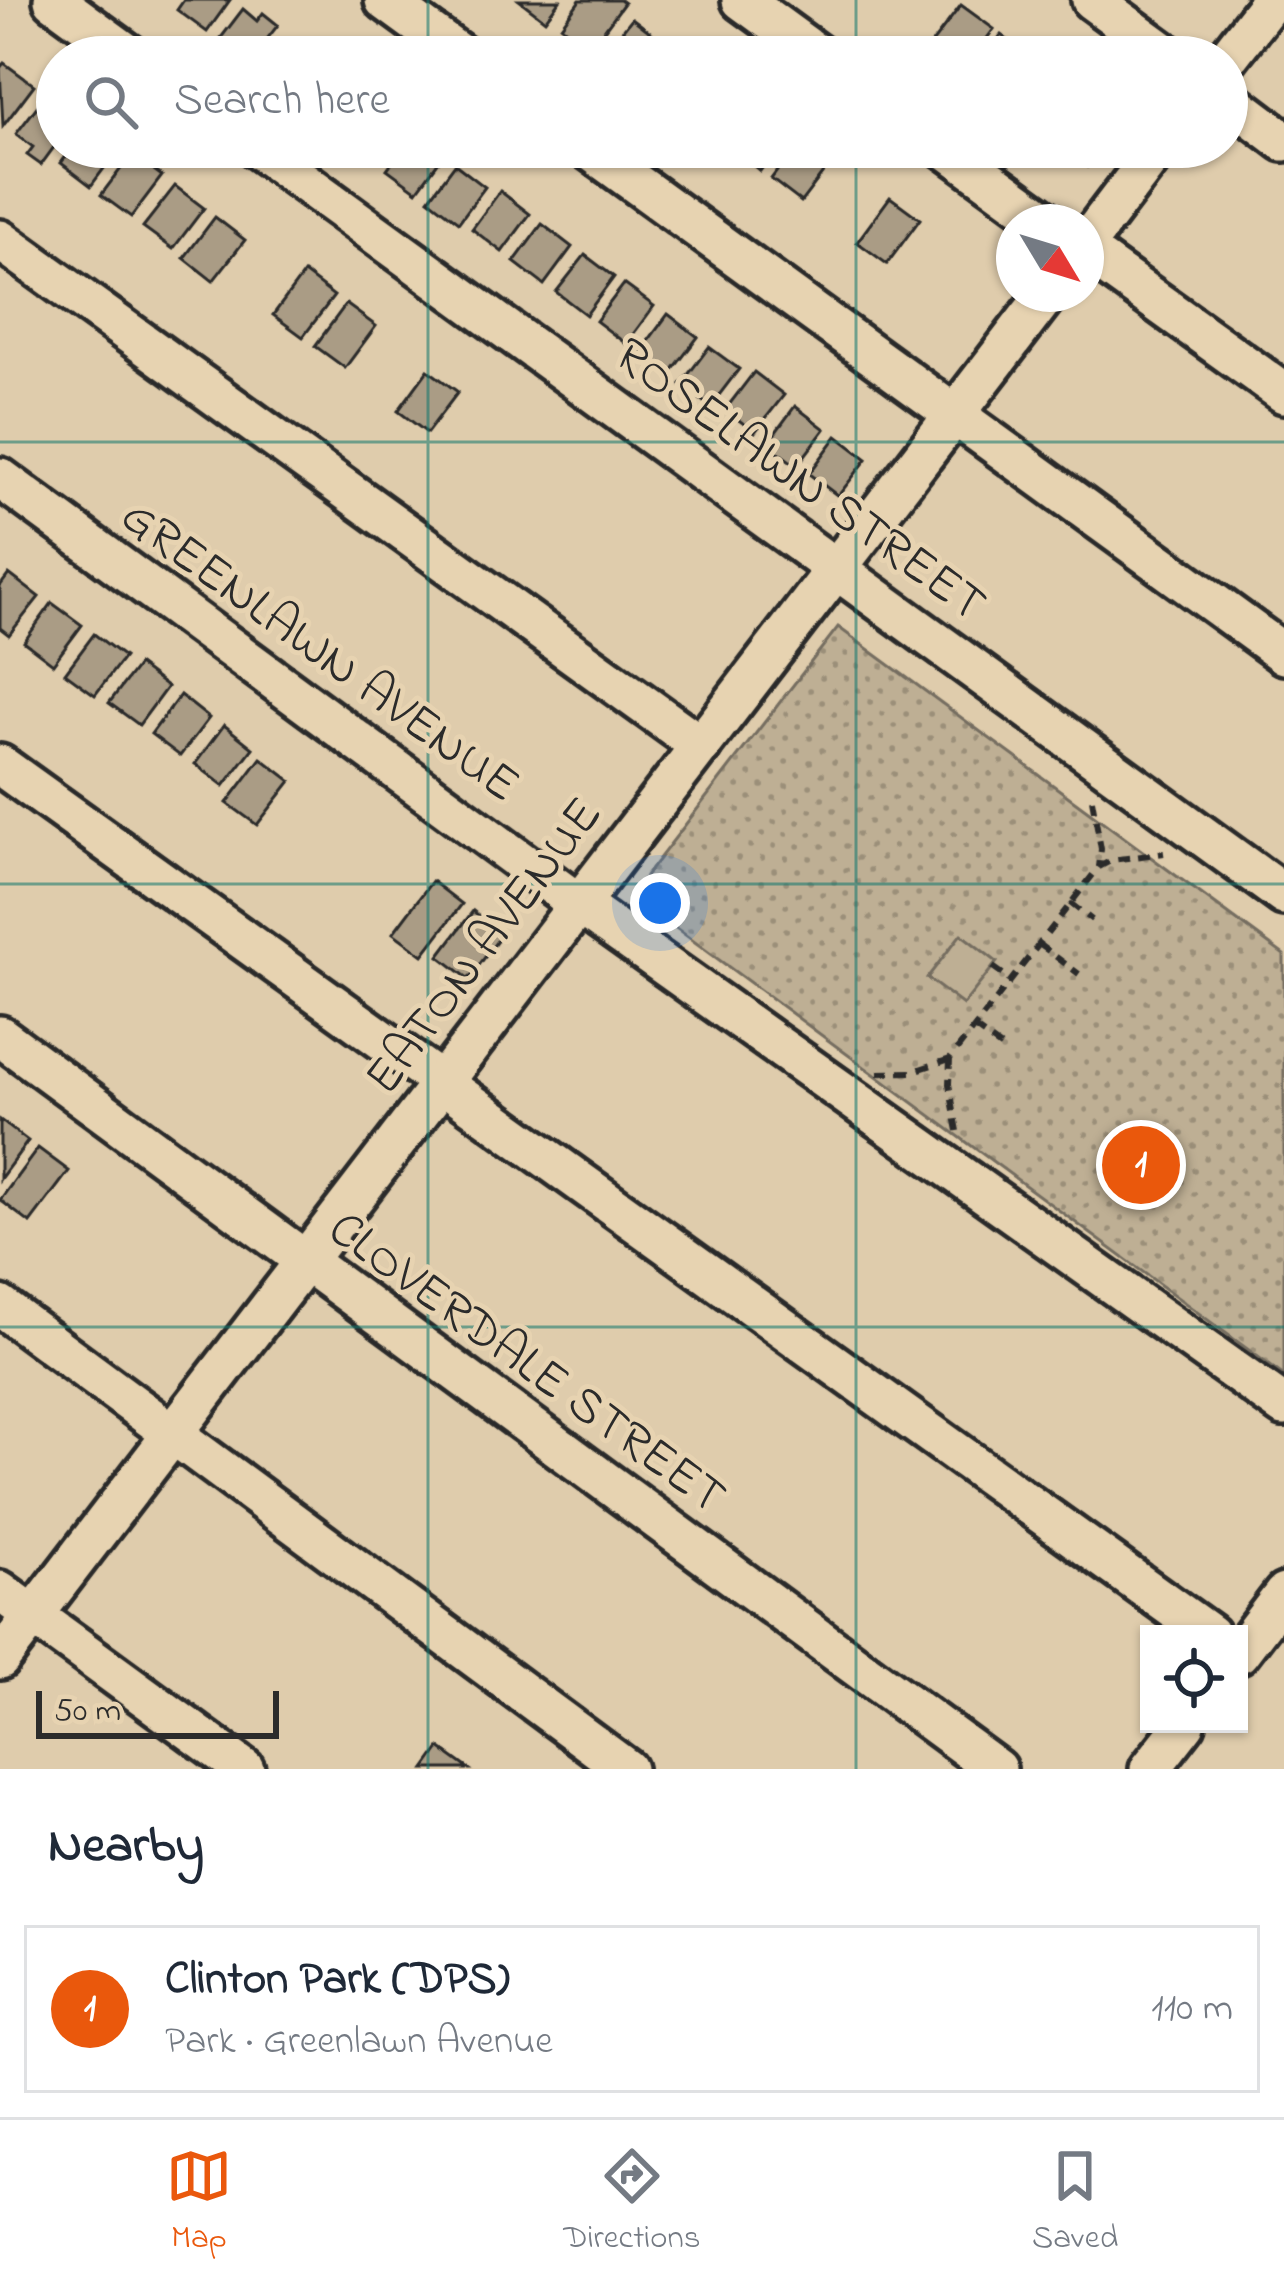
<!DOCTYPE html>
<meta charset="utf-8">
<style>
:root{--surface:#fff;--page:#f6f6f7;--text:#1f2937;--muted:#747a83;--line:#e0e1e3;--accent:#ea580c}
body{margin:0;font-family:"Indie Flower",sans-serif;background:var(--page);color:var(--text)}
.controls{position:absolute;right:36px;bottom:36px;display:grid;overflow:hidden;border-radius:0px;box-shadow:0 3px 9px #0004}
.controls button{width:108px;height:108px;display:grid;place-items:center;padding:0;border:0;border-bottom:3px solid var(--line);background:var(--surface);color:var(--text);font:60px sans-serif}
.compass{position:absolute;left:996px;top:204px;width:108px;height:108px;border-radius:50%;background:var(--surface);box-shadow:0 3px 9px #0004;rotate:128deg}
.scale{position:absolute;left:36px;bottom:30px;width:243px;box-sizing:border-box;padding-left:12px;border:6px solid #2b2b2b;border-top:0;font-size:33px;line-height:42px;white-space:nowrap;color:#2b2b2b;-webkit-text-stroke:9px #e7d3b1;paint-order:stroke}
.you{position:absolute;left:660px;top:903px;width:42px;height:42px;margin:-30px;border:9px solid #fff;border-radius:50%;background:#1a73e8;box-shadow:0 0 0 18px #1a73e833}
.badge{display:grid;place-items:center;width:78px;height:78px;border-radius:50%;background:var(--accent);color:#fff;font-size:39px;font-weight:700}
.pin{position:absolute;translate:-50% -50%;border:6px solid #fff;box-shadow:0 3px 12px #0006}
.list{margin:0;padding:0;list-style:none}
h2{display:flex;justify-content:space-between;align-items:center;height:156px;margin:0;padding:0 48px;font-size:51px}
h2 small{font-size:39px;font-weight:400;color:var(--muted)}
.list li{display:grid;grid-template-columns:78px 1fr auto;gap:36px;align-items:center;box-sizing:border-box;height:168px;margin:0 24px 24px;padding:0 24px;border:3px solid var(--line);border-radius:0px}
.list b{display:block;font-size:45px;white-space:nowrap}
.list p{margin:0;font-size:39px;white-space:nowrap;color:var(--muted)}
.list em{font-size:39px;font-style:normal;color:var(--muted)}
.icon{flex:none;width:66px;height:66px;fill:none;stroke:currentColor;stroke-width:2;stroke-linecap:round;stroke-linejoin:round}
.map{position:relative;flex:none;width:1284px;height:1769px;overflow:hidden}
.search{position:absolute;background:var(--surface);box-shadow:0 3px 9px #0004;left:36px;right:36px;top:36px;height:132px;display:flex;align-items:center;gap:30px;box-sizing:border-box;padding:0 42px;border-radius:66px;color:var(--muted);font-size:45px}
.sheet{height:348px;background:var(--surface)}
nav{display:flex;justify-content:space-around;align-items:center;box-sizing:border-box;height:168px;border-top:3px solid var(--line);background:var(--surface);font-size:33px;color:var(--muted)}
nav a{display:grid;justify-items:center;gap:6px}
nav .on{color:var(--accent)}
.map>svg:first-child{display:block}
</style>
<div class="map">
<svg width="1284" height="1769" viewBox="0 0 1284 1769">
<defs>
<pattern id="park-dots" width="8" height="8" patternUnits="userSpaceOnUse" patternTransform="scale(3)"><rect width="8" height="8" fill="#beaf94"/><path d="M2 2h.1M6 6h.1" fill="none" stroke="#9b8f79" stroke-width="1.8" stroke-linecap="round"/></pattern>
</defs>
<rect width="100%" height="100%" fill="#dfccac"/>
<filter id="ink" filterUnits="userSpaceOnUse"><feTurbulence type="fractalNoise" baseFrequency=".00833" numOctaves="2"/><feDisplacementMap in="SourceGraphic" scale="24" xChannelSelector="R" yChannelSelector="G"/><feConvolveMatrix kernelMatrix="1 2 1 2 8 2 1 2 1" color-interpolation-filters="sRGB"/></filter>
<g filter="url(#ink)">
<!-- park -->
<path fill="url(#park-dots)" stroke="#746d60" stroke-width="3" d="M838,627L1284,955V1376L631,895Z"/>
<!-- pitch -->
<path fill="#beaf94" stroke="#746d60" stroke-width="3" d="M961,934L997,962L963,1005L927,978Z"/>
<!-- building -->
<g fill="#aa9c85" stroke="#2b2b2b" stroke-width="3">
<path d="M184,0H230L207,32L177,10Z"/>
<path d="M519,0H560L545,20Z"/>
<path d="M580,0H620L624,3L591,48L561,26Z"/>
<path d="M961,5L994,29L973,57H934L926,51Z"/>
<path d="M243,9L257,21L263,13L278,25L253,57H235L217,43Z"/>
<path d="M632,18L662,41L649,57H608L604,54Z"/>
<path d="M1001,35L1030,57H984Z"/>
<path d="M4,63L34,85L3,126L0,68Z"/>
<path d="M48,92L57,98V143L41,165L27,155L33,147L16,134Z"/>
<path d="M73,147H120L91,186L61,163Z"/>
<path d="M403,147H437L445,153L417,191L387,169Z"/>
<path d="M731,147H778L760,171Z"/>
<path d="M795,147H821L835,157L801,202L771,179Z"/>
<path d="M1060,147H1102L1087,167Z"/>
<path d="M132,154L162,176L131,217L101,195Z"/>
<path d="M455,164L485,187L459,222L429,199Z"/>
<path d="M175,186L204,208L173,249L143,227Z"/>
<path d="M500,191L530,214L502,252L472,229Z"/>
<path d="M890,197L920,219L887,264L857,242Z"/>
<path d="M215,217L245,240L213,281L184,258Z"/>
<path d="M542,224L572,247L544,285L514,262Z"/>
<path d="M585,255L614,277L586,315L556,292Z"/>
<path d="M304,273L334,296L303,337L273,315Z"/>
<path d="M624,284L654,306L626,344L596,321Z"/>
<path d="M346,304L376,326L345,368L315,346Z"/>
<path d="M668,314L698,337L669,375L640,352Z"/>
<path d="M709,347L739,369L710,407L681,384Z"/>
<path d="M428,370L458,392L427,433L398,411Z"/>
<path d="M754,372L784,395L755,432L725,410Z"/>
<path d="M795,406L825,429L797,466L767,444Z"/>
<path d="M837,436L867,459L838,496L809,474Z"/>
<path d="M9,574L39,597L9,635L0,628V586Z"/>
<path d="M52,603L82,625L53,664L24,642Z"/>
<path d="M94,634L124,657L95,695L65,673Z"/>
<path d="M138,665L167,687L139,725L109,703Z"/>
<path d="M180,695L209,718L180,756L151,734Z"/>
<path d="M224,725L253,748L224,786L195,764Z"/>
<path d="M261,758L291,781L257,825L227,803Z"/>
<path d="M432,881L462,904L423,955L393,933Z"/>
<path d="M473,911L502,934L469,979L439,956Z"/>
<path d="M0,1120L28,1141L0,1179Z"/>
<path d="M38,1148L69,1171L30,1223L0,1200Z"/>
<path d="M440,1748L469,1769H425Z"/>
</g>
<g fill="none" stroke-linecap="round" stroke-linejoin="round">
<!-- minor casing -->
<g stroke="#2b2b2b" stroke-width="48">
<g id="minor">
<path d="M54,0L132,57"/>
<path d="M385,0L463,57"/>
<path d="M742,0L820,57"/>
<path d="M1092,0L1170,57"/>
<path d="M1227,58L1272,0"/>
<path d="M1227,98L1284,141"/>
<path d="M256,147L1284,895"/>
<path d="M586,147L1284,654"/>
<path d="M944,147L1047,222"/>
<path d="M0,240L701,746"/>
<path d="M1086,243L1159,147"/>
<path d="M1086,251L1284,393"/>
<path d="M0,478L580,905L1284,1406"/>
<path d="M0,765L1209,1634"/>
<path d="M0,1036L996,1769"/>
<path d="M0,1306L626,1769"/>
<path d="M0,1591L244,1769"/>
<path d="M1239,1653L1284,1594"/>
<path d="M0,1659L1047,294"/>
<path d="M1150,1769L1185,1724"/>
</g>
</g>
<!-- path -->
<g stroke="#2b2b2b" stroke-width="6" stroke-dasharray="12 9" stroke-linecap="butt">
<path d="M1092,799L1101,849L1099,867"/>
<path d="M1070,903L1092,920"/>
<path d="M1039,944L1079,974"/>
<path d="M993,967L1011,980"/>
<path d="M974,1028L1003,1049"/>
<path d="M878,1073L911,1072L950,1059"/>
<path d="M958,1131L949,1084L950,1059L1099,867L1112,860L1164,853"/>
</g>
<!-- minor -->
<use href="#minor" stroke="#e7d3b1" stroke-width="39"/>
</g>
</g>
<!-- grid -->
<path fill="none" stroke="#0f766e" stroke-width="3" stroke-opacity="0.55" d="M428,0V57M856,0V57M428,147V1769M856,147V1769M0,442H1284M0,884H1284M0,1327H1284"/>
<g text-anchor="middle" stroke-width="10" stroke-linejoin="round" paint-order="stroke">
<!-- street labels -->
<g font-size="51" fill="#2b2b2b" stroke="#e7d3b1">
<text transform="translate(802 477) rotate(36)" y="18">ROSELAWN STREET</text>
<text transform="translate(322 648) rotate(36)" y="18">GREENLAWN AVENUE</text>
<text transform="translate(481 944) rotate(-53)" y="18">EATON AVENUE</text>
<text transform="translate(529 1360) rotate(36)" y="18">CLOVERDALE STREET</text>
</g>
</g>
</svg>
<div class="controls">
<button><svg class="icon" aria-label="locate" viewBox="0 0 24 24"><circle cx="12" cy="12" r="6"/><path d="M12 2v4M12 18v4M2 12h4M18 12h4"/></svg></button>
</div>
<svg class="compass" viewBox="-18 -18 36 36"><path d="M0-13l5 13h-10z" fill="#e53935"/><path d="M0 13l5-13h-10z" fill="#747a83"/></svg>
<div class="scale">50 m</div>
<div class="you"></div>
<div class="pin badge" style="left:1141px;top:1165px">1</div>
<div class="search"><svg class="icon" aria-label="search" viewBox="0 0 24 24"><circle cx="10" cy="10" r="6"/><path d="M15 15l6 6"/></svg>Search here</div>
</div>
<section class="sheet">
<h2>Nearby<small></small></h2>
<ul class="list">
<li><span class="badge">1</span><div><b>Clinton Park (DPS)</b><p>Park · Greenlawn Avenue</p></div><em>110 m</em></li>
</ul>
</section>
<nav>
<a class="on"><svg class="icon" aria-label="map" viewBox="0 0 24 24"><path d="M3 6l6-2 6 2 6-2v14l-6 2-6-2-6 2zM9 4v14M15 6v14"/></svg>Map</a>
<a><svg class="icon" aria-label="directions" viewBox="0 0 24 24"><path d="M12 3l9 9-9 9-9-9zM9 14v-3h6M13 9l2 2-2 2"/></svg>Directions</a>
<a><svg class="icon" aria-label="saved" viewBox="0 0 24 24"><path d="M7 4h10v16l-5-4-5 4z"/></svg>Saved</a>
</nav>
